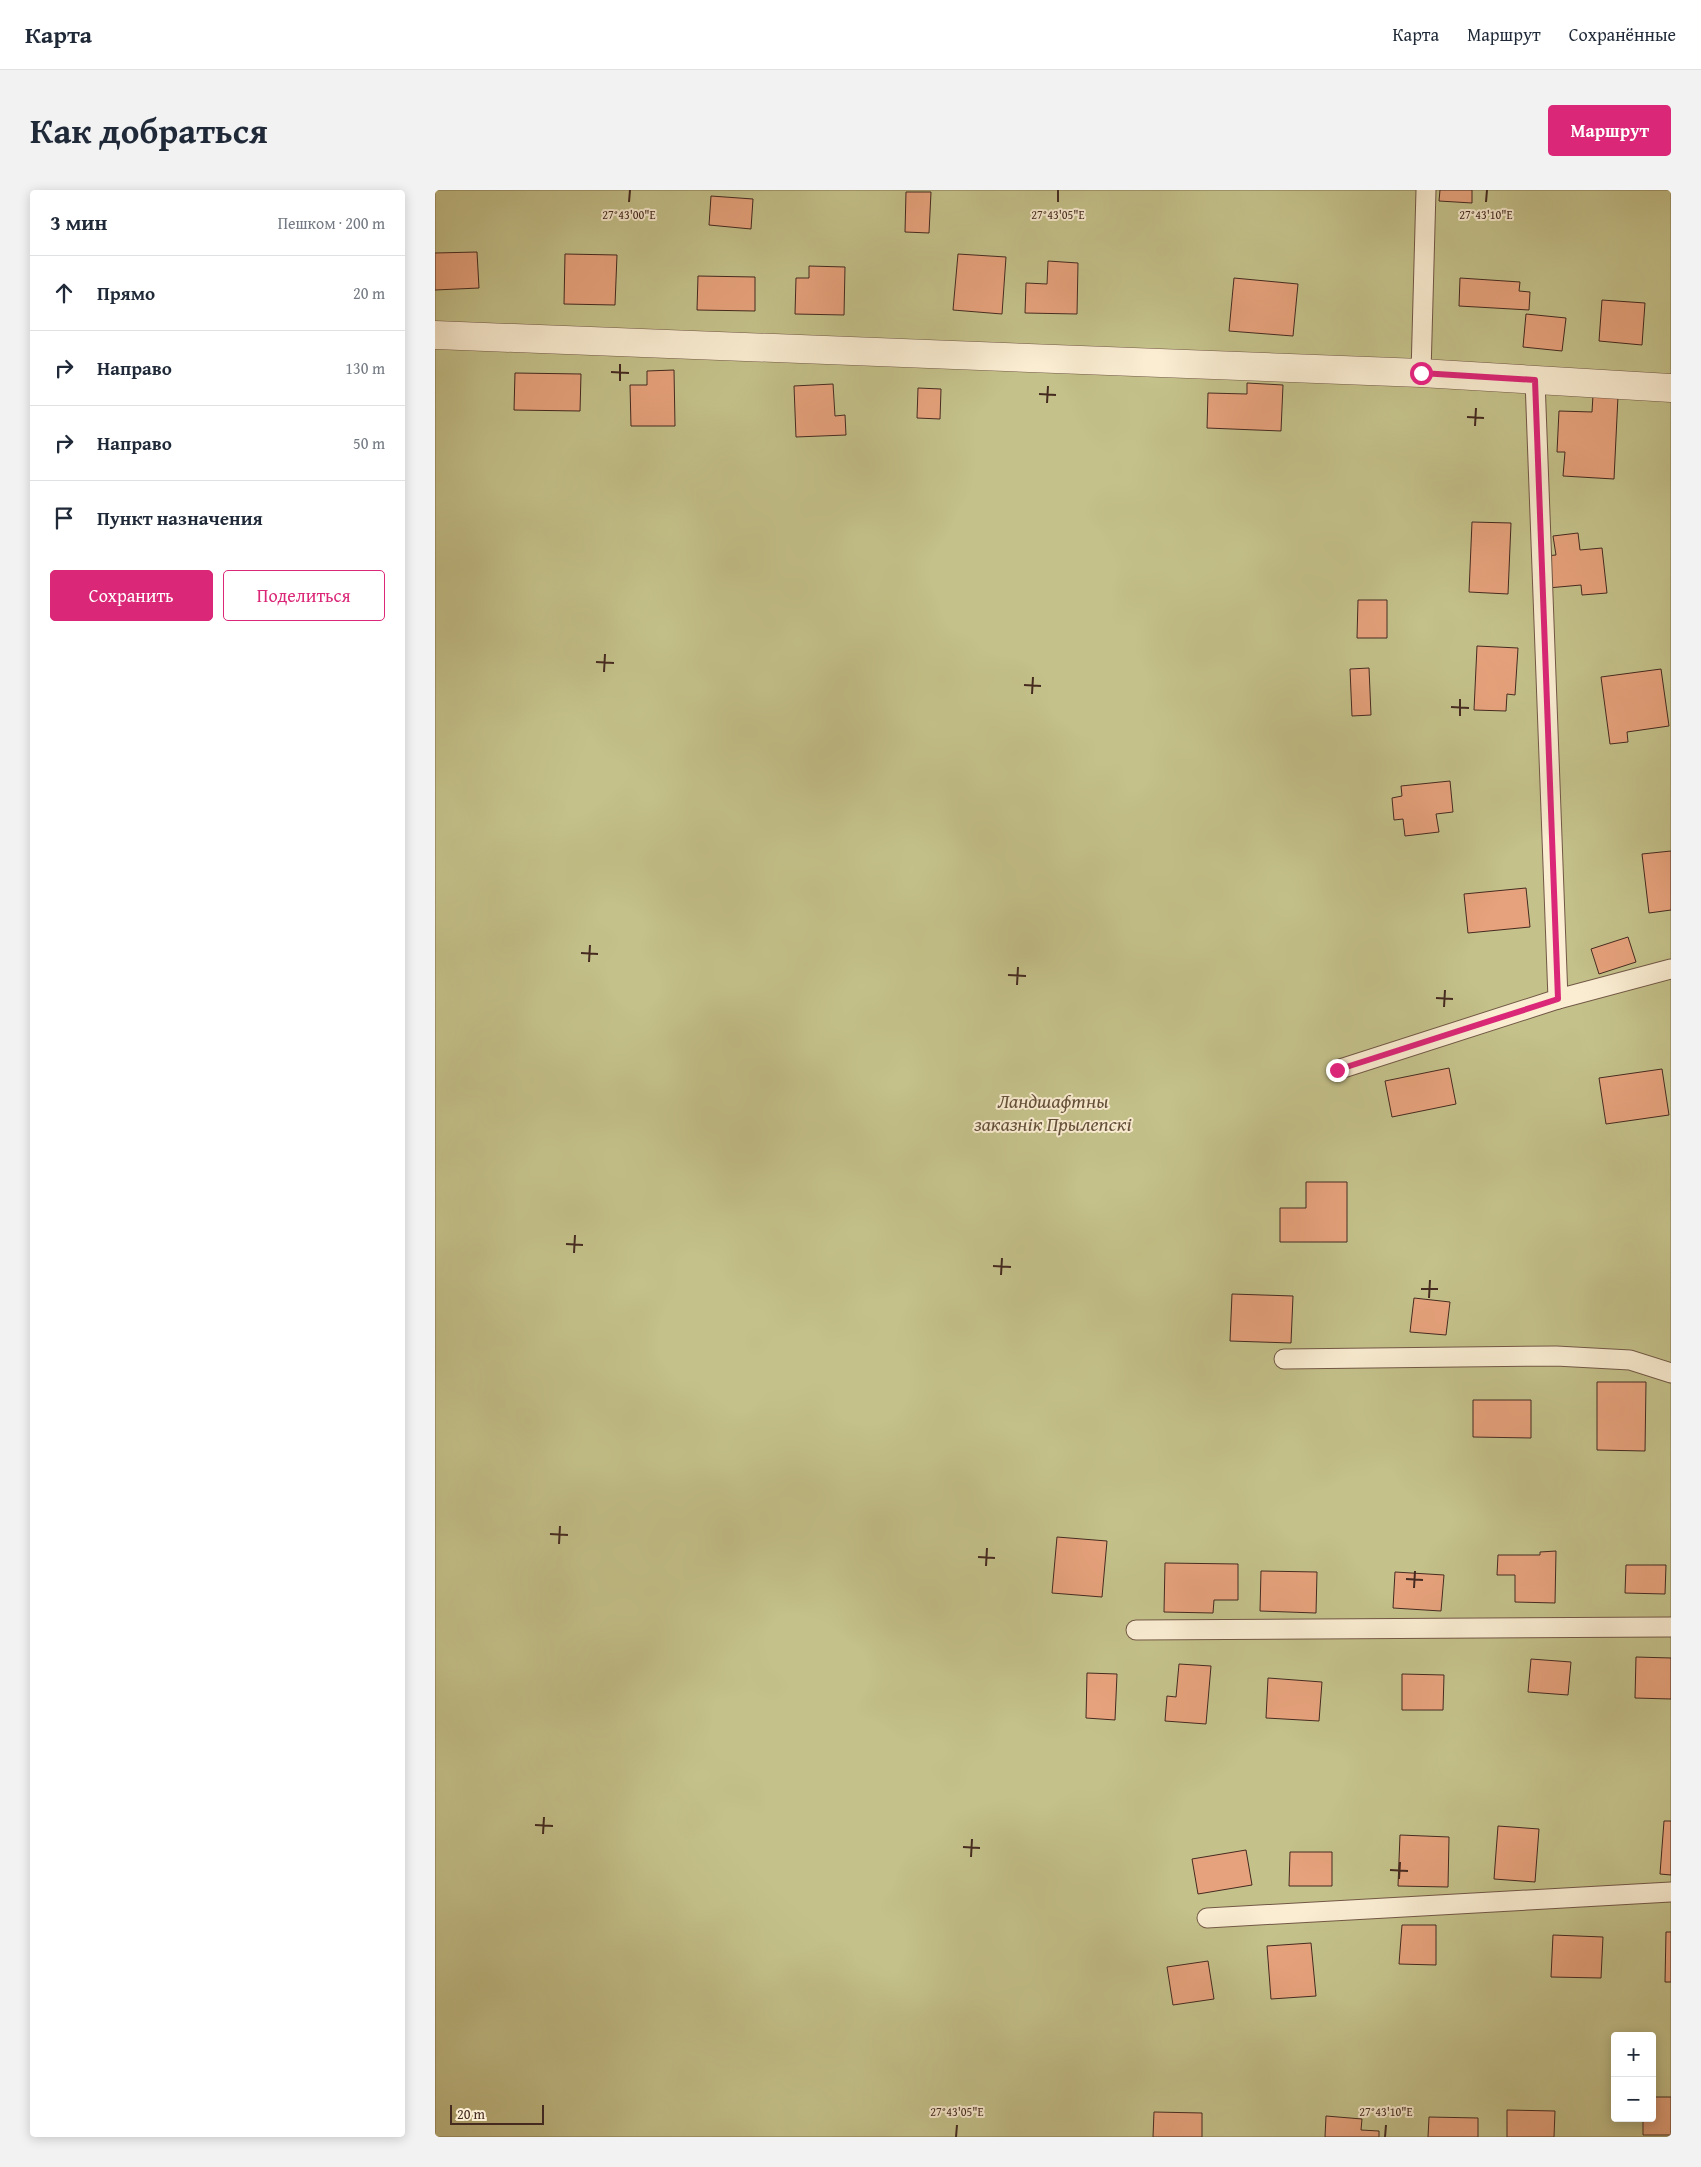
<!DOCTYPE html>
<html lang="ru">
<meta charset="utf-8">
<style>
:root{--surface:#fff;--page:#f2f2f3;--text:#1f2937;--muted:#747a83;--line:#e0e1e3;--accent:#db2777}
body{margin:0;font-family:"Gentium Book Plus",serif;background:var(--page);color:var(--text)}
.controls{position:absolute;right:15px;bottom:15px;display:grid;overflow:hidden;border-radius:5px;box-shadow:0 2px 12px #0003}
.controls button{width:45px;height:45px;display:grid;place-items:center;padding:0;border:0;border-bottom:1px solid var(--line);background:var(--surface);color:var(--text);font:25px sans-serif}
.scale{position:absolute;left:15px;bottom:12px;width:94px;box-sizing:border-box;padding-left:5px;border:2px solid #452a20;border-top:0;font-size:14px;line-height:18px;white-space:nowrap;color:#452a20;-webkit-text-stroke:4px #faedd2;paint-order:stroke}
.stop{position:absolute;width:15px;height:15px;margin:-11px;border:4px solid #db2777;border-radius:50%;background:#fff}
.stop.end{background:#db2777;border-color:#fff;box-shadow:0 1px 5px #0008}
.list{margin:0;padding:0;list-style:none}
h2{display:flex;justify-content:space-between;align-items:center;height:65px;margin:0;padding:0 20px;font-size:21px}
h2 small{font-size:16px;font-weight:400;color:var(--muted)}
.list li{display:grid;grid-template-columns:32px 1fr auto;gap:15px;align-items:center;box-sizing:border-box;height:75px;padding:0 20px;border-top:1px solid var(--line)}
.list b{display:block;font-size:19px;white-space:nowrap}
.list em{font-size:16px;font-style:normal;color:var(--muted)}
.actions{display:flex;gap:10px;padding:15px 20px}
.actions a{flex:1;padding:11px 0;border:1px solid var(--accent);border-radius:5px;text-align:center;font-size:18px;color:var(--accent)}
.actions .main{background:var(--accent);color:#fff}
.icon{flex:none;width:28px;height:28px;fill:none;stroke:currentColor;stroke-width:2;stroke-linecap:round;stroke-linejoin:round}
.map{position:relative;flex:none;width:1236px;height:1947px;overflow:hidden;border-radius:5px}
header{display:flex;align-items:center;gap:30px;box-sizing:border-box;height:70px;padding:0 25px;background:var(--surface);border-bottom:1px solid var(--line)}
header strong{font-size:24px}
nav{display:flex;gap:28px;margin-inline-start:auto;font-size:18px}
.intro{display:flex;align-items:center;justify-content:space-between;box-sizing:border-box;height:120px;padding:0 30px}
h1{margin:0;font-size:35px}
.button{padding:12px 22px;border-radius:5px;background:var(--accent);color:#fff;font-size:18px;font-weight:700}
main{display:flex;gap:30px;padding:0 30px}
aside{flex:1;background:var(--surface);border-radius:5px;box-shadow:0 2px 12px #0003}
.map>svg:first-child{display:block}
</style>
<header>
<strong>Карта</strong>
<nav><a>Карта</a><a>Маршрут</a><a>Сохранённые</a></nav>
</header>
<div class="intro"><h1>Как добраться</h1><a class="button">Маршрут</a></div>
<main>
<aside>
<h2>3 мин<small>Пешком · 200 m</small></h2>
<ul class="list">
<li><svg class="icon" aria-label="ahead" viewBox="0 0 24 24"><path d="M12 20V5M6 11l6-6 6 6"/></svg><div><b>Прямо</b></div><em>20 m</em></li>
<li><svg class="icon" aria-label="right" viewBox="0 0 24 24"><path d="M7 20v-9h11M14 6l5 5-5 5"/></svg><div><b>Направо</b></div><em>130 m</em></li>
<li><svg class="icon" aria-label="right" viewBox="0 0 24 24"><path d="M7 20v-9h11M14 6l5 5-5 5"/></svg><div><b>Направо</b></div><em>50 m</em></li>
<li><svg class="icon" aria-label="arrive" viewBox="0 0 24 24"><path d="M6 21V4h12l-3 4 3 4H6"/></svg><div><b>Пункт назначения</b></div></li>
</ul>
<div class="actions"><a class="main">Сохранить</a><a>Поделиться</a></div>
</aside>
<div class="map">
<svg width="1236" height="1947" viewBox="0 0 1236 1947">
<rect width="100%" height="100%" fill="#f7e3b9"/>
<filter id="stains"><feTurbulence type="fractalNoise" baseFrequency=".004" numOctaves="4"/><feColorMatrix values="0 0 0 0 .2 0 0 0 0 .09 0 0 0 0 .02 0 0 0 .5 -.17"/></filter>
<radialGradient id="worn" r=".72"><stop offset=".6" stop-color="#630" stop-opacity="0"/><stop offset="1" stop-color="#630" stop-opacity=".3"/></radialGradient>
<!-- green -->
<path fill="#c4c18a" stroke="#847655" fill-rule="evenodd" d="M0,0H1236V1947H0ZM1180,1846H1217V1928H1180Z"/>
<!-- building -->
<g fill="#e6a27c" stroke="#452a20">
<path d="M1005,0H1037V13L1004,11Z"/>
<path d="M471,2H496L494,43L470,42Z"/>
<path d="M276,6L318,9L316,39L274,35Z"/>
<path d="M42,62L44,98L0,100V63Z"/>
<path d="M130,64L182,65L180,115L129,114Z"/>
<path d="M523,64L571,67L567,124L518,120Z"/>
<path d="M613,71L643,73L642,124L590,123L591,93L612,94Z"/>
<path d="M374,76L410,77L409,125L360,124L361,88H374Z"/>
<path d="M263,86L320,87V121L262,120Z"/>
<path d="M799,88L863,94L858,146L794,141Z"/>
<path d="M1025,88L1085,92L1084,101L1095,102L1094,120L1024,116Z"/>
<path d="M1167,110L1210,113L1207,155L1164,151Z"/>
<path d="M1091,124L1131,128L1127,161L1088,157Z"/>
<path d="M239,180L240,236H196L195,195H212V181Z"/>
<path d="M80,183L146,184L145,221L79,220Z"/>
<path d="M812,193L848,195L846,241L772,238L773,203L812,204Z"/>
<path d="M398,194L400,226L410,225L411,245L361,247L359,196Z"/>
<path d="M483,198L506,199L505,229L482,228Z"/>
<path d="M1158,205L1183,206L1179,289L1128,286L1130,262H1122L1124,221L1157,222Z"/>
<path d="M1037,332L1076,333L1073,404L1034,402Z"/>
<path d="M1143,343L1145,360L1167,358L1172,403L1147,405L1146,395L1113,398L1110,366L1121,365L1118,346Z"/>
<path d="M923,410H952V448H922Z"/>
<path d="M1042,456L1083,458L1080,505L1072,504L1071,521L1039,520Z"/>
<path d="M934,478L936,525L917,526L915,479Z"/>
<path d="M1226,479L1234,536L1192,542L1193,552L1175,554L1166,487Z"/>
<path d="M1015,591L1018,622L1001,624L1004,642L970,646L968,629L959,630L957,608L967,606L966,596Z"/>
<path d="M1236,661V720L1214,723L1207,664Z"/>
<path d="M1091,698L1095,737L1033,743L1029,704Z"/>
<path d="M1193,747L1201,772L1164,784L1156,759Z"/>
<path d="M1014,878L1021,914L957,927L950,891Z"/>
<path d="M1227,879L1234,925L1171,934L1164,888Z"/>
<path d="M871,992H912V1052H845V1018H871Z"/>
<path d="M797,1104L858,1106L856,1153L795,1151Z"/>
<path d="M979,1108L1015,1112L1011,1145L975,1142Z"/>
<path d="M1162,1192H1211L1210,1261L1162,1260Z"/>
<path d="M1038,1210H1096V1248L1038,1247Z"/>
<path d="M622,1347L672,1351L667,1407L617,1403Z"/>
<path d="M1121,1361L1120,1413L1080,1412V1385H1062L1063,1365H1105V1362Z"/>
<path d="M730,1373L803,1374V1410H779L778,1423L729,1422Z"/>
<path d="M1191,1375H1231L1230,1404L1190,1403Z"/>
<path d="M826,1381L882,1382L881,1423L825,1421Z"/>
<path d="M960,1382L1009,1385L1006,1421L958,1418Z"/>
<path d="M1201,1467L1236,1468V1509L1200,1508Z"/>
<path d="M1096,1469L1136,1472L1133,1505L1093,1502Z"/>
<path d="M744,1474L776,1476L771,1534L730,1531L732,1506L741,1507Z"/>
<path d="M652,1483L682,1484L680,1530L651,1528Z"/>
<path d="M967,1484L1009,1485L1008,1520H967Z"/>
<path d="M833,1488L887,1492L884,1531L831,1528Z"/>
<path d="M1229,1631H1236V1685L1225,1684Z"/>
<path d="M1063,1636L1104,1639L1100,1692L1059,1689Z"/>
<path d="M965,1645L1014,1647L1013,1697L963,1696Z"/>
<path d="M811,1660L817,1695L763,1704L757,1669Z"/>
<path d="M855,1662H897V1696H854Z"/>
<path d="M967,1735H1001V1775L964,1774Z"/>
<path d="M1231,1742H1236V1792H1230Z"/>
<path d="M1118,1745L1168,1747L1166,1788L1116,1787Z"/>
<path d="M876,1753L881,1806L836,1809L832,1756Z"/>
<path d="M773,1771L779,1809L738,1815L732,1777Z"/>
<path d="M1217,1907H1236V1945H1208V1928H1217Z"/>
<path d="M1072,1920L1120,1921L1119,1947H1072Z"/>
<path d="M719,1922L767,1923V1947H718Z"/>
<path d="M891,1926L927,1929L926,1940L944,1941V1947H890Z"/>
<path d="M994,1927L1043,1928V1947H993Z"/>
</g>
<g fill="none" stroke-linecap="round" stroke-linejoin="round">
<!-- lane casing -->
<g stroke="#725846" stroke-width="21">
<g id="lane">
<path d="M986,183L991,0"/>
<path d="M1123,809L1236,779"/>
<path d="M902,880L1123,809L1100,190"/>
<path d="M849,1169L1121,1166L1195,1170L1236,1183"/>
<path d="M701,1440L1236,1437"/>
<path d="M772,1728L1236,1702"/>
</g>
</g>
<!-- street casing -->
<g stroke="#725846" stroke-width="29">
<path id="street" d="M0,145L986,183L1236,198"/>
</g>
<!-- lane -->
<use href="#lane" stroke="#faedd2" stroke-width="19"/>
<!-- street -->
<use href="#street" stroke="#faedd2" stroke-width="28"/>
</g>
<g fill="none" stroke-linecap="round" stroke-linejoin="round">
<!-- route -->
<path stroke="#db2777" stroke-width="6" d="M902,880L1123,809L1100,190L986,183"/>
</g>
<!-- ticks -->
<path fill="none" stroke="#452a20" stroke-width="2" d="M194,12L195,0M623,12V0M1051,12L1052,0M176,182L194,183M185,191V174M604,204L621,205M612,213L613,196M1032,227L1049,228M1040,236L1041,218M161,472L179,473M169,482L170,464M589,495L606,496M597,504L598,487M1016,517L1034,518M1025,526V509M146,763L163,764M154,772L155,755M573,785L591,786M582,795L583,777M1001,808L1018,809M1009,817L1010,800M131,1054L148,1055M139,1063L140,1045M558,1076L576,1077M566,1085L567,1068M986,1099H1003M994,1108L995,1090M115,1344L133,1345M124,1354L125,1336M543,1367L560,1368M551,1376L552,1358M971,1389L988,1390M979,1398L980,1381M100,1635L118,1636M108,1644L109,1627M528,1657L545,1658M536,1667L537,1649M955,1680L973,1681M964,1689L965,1672M521,1947L522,1935M950,1947L951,1935"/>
<g text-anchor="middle" stroke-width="4" stroke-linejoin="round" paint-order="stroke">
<!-- park labels -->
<g font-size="20" font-style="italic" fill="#65503a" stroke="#faedd2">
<text x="618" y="918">Ландшафтны<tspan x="618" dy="23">заказнік Прылепскі</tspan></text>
</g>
</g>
<g font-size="12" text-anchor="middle" fill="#452a20" stroke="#faedd2" stroke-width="4" stroke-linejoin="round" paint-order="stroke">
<text x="194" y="29">27°43'00"E</text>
<text x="623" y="29">27°43'05"E</text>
<text x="1051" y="29">27°43'10"E</text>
<text x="522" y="1926">27°43'05"E</text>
<text x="951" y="1926">27°43'10"E</text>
</g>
<rect width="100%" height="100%" filter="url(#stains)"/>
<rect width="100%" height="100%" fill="url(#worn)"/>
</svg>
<div class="controls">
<button>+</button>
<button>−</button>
</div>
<div class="scale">20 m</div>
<div class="stop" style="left:986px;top:183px"></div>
<div class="stop end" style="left:902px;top:880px"></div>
</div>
</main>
